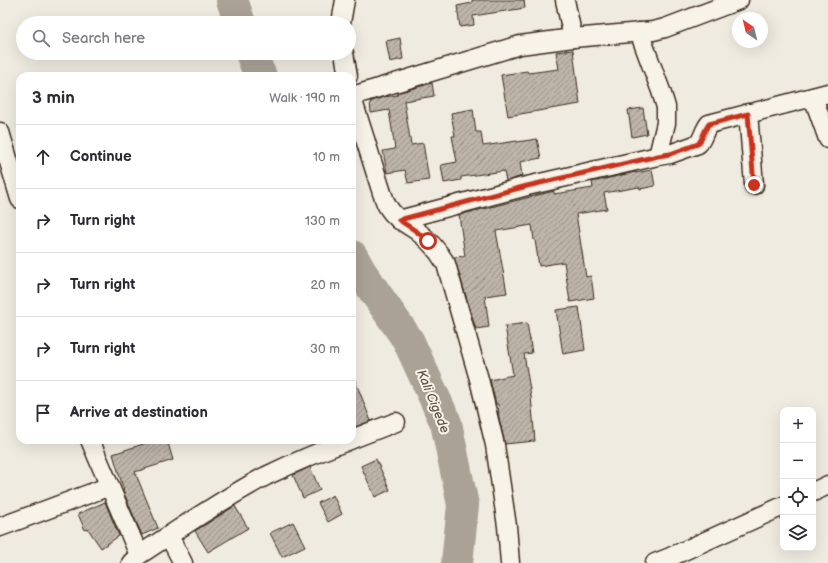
<!DOCTYPE html>
<meta charset="utf-8">
<style>
:root{--surface:#fff;--page:#f2f2f3;--text:#2b2b33;--muted:#7c7c81;--line:#e1e1e2}
body{margin:0;font-family:"Balsamiq Sans",sans-serif;background:var(--page);color:var(--text)}
.controls{position:absolute;right:12px;bottom:12px;display:grid;overflow:hidden;border-radius:8px;box-shadow:0 4px 16px #0002}
.controls button{width:36px;height:36px;display:grid;place-items:center;padding:0;border:0;border-bottom:1px solid var(--line);background:var(--surface);color:var(--text);font:20px sans-serif}
.compass{position:absolute;left:732px;top:12px;width:36px;height:36px;border-radius:50%;background:var(--surface);box-shadow:0 4px 16px #0002;rotate:325deg}
.stop{position:absolute;width:12px;height:12px;margin:-9px;border:3px solid #c8321e;border-radius:50%;background:#fff}
.stop.end{background:#c8321e;border-color:#fff;box-shadow:0 1px 4px #0008}
.list{margin:0;padding:0;list-style:none}
h2{display:flex;justify-content:space-between;align-items:center;height:52px;margin:0;padding:0 16px;font-size:17px}
h2 small{font-size:13px;font-weight:400;color:var(--muted)}
.list li{display:grid;grid-template-columns:26px 1fr auto;gap:12px;align-items:center;box-sizing:border-box;height:64px;padding:0 16px;border-top:1px solid var(--line)}
.list b{display:block;font-size:15px;white-space:nowrap}
.list em{font-size:13px;font-style:normal;color:var(--muted)}
.icon{flex:none;width:22px;height:22px;fill:none;stroke:currentColor;stroke-width:2;stroke-linecap:round;stroke-linejoin:round}
.map{position:relative;flex:none;width:828px;height:563px;overflow:hidden}
.search{position:absolute;background:var(--surface);box-shadow:0 4px 16px #0002;left:16px;top:16px;width:340px;height:44px;display:flex;align-items:center;gap:10px;box-sizing:border-box;padding:0 14px;border-radius:22px;color:var(--muted);font-size:15px}
.panel{position:absolute;background:var(--surface);box-shadow:0 4px 16px #0002;left:16px;top:72px;width:340px;height:372px;border-radius:12px}
.map>svg:first-child{display:block}
</style>
<div class="map">
<svg width="828" height="563" viewBox="0 0 828 563">
<defs>
<pattern id="building-hatch" width="6" height="6" patternUnits="userSpaceOnUse"><rect width="6" height="6" fill="#bdb5aa"/><path d="M-1 1l2-2M0 6l6-6M5 7l2-2" fill="none" stroke="#9b938a"/></pattern>
</defs>
<rect width="100%" height="100%" fill="#efebe0"/>
<filter id="ink" filterUnits="userSpaceOnUse"><feTurbulence type="fractalNoise" baseFrequency=".025" numOctaves="2"/><feDisplacementMap in="SourceGraphic" scale="8" xChannelSelector="R" yChannelSelector="G"/><feConvolveMatrix kernelMatrix="1 2 1 2 8 2 1 2 1" color-interpolation-filters="sRGB"/></filter>
<g filter="url(#ink)">
<g fill="none" stroke-linecap="round" stroke-linejoin="round">
<!-- river -->
<g stroke="#aaa296" stroke-width="32">
<path d="M232,0L240,23"/>
<path d="M251,53L256,66L261,76"/>
<path d="M352,256L361,272L408,340L446,423L463,505L457,563"/>
</g>
</g>
<!-- building -->
<g fill="url(#building-hatch)" stroke="#3b2a1e">
<path d="M472,0H524L525,8L473,16L474,25L460,27L457,6L472,3Z"/>
<path d="M400,38L403,59L390,62L386,41Z"/>
<path d="M573,50L580,104L508,116L501,75L527,71L528,73L559,69L556,52Z"/>
<path d="M432,83L434,96L404,101L411,145L423,143L429,180L408,183L405,170L387,173L383,151L395,149L389,110L371,113L370,102L383,97L398,95L397,93Z"/>
<path d="M643,108L647,134L632,137L628,110Z"/>
<path d="M473,109L476,132H481L483,146L517,141V142L537,139L541,158L520,162L522,176L506,181L504,171L461,177V180L444,183L441,165L457,162L452,136H455L451,113Z"/>
<path d="M652,170L655,186L640,189L639,187L604,193L607,209L576,214L586,277L591,276L594,298L570,302L564,262L539,266L535,240H534L532,225L496,231L507,293L485,296L489,327L476,329L454,257L465,256L459,215L554,191V194L593,188L592,182L635,172V173Z"/>
<path d="M579,307L585,350L563,354L556,310Z"/>
<path d="M527,323L532,353L524,354L531,396L535,441L505,444L499,418L498,404H496L490,380L513,375L505,326Z"/>
<path d="M352,375H353L371,421L352,428Z"/>
<path d="M155,440H167L173,460L135,472L158,528L142,535L123,491H124L113,454Z"/>
<path d="M376,459L390,490L375,497L361,466Z"/>
<path d="M310,467L320,490L303,498L293,475Z"/>
<path d="M333,495L342,514L328,522L318,503Z"/>
<path d="M105,502L119,536L101,548L88,529L85,530L78,514Z"/>
<path d="M235,506L248,528L208,552L195,531Z"/>
<path d="M293,522L305,546L282,557L270,533Z"/>
</g>
<g fill="none" stroke-linecap="round" stroke-linejoin="round">
<!-- minor casing -->
<g stroke="#3b2a1e" stroke-width="21">
<g id="minor">
<path d="M565,0L573,38"/>
<path d="M341,23L345,0"/>
<path d="M639,32L661,91L666,107V123L658,156"/>
<path d="M344,53L348,76"/>
<path d="M352,96L520,45L573,38L653,31L665,28L739,0"/>
<path d="M813,97L828,139"/>
<path d="M352,98L382,193C384,197 385,203 388,207C395,219 407,224 417,231C430,241 438,250 446,264L479,379L495,445L507,526L510,563"/>
<path d="M748,113L754,185"/>
<path d="M0,132L20,199"/>
<path d="M399,220L527,186L658,156L670,154L698,144C703,139 704,130 709,124L828,93"/>
<path d="M352,439L396,422"/>
<path d="M90,440L139,555"/>
<path d="M813,492L828,485"/>
<path d="M0,527L110,486"/>
<path d="M169,536L183,563"/>
<path d="M131,563L139,555C181,528 222,499 266,476C293,463 321,451 350,440"/>
<path d="M655,563L668,558L783,506"/>
</g>
</g>
<!-- minor -->
<use href="#minor" stroke="#f7f3e8" stroke-width="18"/>
</g>
</g>
<g fill="none" stroke-linecap="round" stroke-linejoin="round" filter="url(#ink)">
<!-- route -->
<path stroke="#c8321e" stroke-width="5" d="M428,241L416,231L399,220L527,186L658,156L670,154L698,144C703,139 704,130 709,124L748,114L754,185"/>
</g>
<g text-anchor="middle" stroke-width="4" stroke-linejoin="round" paint-order="stroke">
<!-- water labels -->
<g font-size="13" font-style="italic" fill="#625448" stroke="#f7f3e8">
<text transform="translate(434 401) rotate(68)" y="5">Kali Cigede</text>
</g>
</g>
</svg>
<div class="controls">
<button>+</button>
<button>−</button>
<button><svg class="icon" aria-label="locate" viewBox="0 0 24 24"><circle cx="12" cy="12" r="6"/><path d="M12 2v4M12 18v4M2 12h4M18 12h4"/></svg></button>
<button><svg class="icon" aria-label="layers" viewBox="0 0 24 24"><path d="M12 4l9 5-9 5-9-5zM3 14l9 5 9-5"/></svg></button>
</div>
<svg class="compass" viewBox="-18 -18 36 36"><path d="M0-13l5 13h-10z" fill="#e53935"/><path d="M0 13l5-13h-10z" fill="#7c7c81"/></svg>
<div class="stop" style="left:428px;top:241px"></div>
<div class="stop end" style="left:754px;top:185px"></div>
<div class="search"><svg class="icon" aria-label="search" viewBox="0 0 24 24"><circle cx="10" cy="10" r="6"/><path d="M15 15l6 6"/></svg>Search here</div>
<section class="panel">
<h2>3 min<small>Walk · 190 m</small></h2>
<ul class="list">
<li><svg class="icon" aria-label="ahead" viewBox="0 0 24 24"><path d="M12 20V5M6 11l6-6 6 6"/></svg><div><b>Continue</b></div><em>10 m</em></li>
<li><svg class="icon" aria-label="right" viewBox="0 0 24 24"><path d="M7 20v-9h11M14 6l5 5-5 5"/></svg><div><b>Turn right</b></div><em>130 m</em></li>
<li><svg class="icon" aria-label="right" viewBox="0 0 24 24"><path d="M7 20v-9h11M14 6l5 5-5 5"/></svg><div><b>Turn right</b></div><em>20 m</em></li>
<li><svg class="icon" aria-label="right" viewBox="0 0 24 24"><path d="M7 20v-9h11M14 6l5 5-5 5"/></svg><div><b>Turn right</b></div><em>30 m</em></li>
<li><svg class="icon" aria-label="arrive" viewBox="0 0 24 24"><path d="M6 21V4h12l-3 4 3 4H6"/></svg><div><b>Arrive at destination</b></div></li>
</ul>
</section>
</div>
